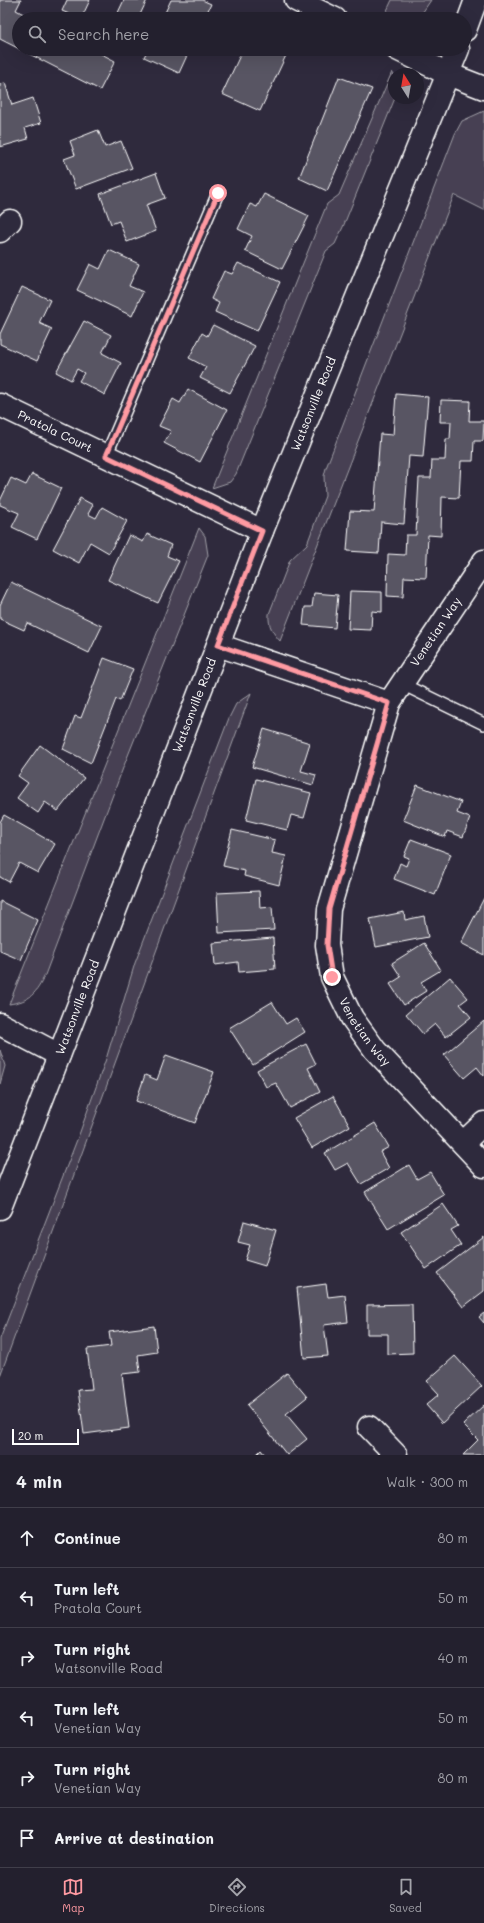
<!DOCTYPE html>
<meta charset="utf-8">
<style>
:root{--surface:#23202e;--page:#2f2d3a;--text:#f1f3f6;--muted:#a3a3aa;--line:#403e4a;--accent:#ff9aa2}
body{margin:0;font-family:Mali,sans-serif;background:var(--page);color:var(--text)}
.compass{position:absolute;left:388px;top:68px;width:36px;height:36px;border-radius:50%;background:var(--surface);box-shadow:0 4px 16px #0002;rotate:349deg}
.scale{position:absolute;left:12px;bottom:10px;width:67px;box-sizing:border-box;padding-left:4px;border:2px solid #fff;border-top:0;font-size:11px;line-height:14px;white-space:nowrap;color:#fff;-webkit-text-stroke:3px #2f2a3d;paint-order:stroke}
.stop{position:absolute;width:12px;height:12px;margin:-9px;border:3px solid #ff9aa2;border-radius:50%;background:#fff}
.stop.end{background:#ff9aa2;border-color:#fff;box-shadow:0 1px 4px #0008}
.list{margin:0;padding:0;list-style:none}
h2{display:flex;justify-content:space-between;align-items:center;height:52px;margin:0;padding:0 16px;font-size:17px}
h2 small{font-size:13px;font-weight:400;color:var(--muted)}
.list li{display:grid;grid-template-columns:26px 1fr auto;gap:12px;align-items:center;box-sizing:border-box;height:60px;padding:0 16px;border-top:1px solid var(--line)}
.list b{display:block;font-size:15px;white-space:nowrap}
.list p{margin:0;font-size:13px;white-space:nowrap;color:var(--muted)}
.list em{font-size:13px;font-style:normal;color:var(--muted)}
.icon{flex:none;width:22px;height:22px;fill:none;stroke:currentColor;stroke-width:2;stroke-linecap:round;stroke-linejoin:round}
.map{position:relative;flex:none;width:484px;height:1455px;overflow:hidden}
.search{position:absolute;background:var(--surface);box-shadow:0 4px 16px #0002;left:12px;right:12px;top:12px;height:44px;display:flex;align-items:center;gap:10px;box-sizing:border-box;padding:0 14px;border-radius:22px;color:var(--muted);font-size:15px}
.sheet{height:412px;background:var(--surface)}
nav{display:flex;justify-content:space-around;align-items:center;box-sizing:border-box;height:56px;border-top:1px solid var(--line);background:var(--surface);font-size:11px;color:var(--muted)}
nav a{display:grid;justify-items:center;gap:2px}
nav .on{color:var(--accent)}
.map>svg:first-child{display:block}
</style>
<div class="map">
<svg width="484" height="1455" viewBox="0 0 484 1455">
<rect width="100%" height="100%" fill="#2f2a3d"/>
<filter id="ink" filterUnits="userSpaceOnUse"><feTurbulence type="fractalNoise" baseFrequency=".025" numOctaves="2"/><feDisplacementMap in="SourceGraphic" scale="8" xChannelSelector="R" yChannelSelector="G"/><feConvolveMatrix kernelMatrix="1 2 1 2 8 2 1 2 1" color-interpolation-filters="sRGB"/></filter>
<g filter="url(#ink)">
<!-- green -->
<g fill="#464152" stroke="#a2a0a8">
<path d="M392,0H431L418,19H383Z"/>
<path d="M392,72L394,75L395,98L343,227L335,244L326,251L236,474L230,482L212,488L327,204L339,195Z"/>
<path d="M484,111V210L454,195L280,641C273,633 268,626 269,614L290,560L307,544L325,496L324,476L326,468L455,134L462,121Z"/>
<path d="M199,528L205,536L208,555L123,768L45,975C36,994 30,1001 9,1004Z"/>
<path d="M251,693L0,1376V1339L80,1132L107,1056L135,963L229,718L236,704Z"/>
<path d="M0,1050L5,1066L0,1084Z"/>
</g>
<!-- building -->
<g fill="#595564" stroke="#fff">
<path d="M0,0H21L16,10L33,19H19V49H92L115,61L100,90L0,39Z"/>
<path d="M67,0H90L81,19L62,11Z"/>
<path d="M124,0H147L138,19H115Z"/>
<path d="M171,0H202L211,4L204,19H162Z"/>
<path d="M148,49H190L179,73L144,57Z"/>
<path d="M243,49H289L260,111L222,94Z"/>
<path d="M339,77L372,89L327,191L299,178Z"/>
<path d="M5,83L12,105L33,98L41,123L25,128L28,139L0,147V84Z"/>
<path d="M98,130L105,147L121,141L132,168L76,189L64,159L75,155L70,141Z"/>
<path d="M156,173L165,198L146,205L156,231L127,242L119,221L111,224L100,194Z"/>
<path d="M264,194L309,216L282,269L245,251L252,236L238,229L250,204L257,207Z"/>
<path d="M109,250L139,264L129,286L143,292L132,316L77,290L90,264L100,269Z"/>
<path d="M238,263L280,282L257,331L215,312L219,303L211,299L224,271L232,274Z"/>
<path d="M22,287L50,300L39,323L52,329L37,361L0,344V334Z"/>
<path d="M84,321L111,335L102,353L121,363L105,395L79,381L84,373L77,369L71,380L56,372Z"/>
<path d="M213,325L255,346L230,393L200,378L206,367L189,358L202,333L207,336Z"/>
<path d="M188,389L227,410L200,462L164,443L171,431L159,426L173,399L180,403Z"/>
<path d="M396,394L428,397L423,457L409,456L404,524L381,522L379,553L347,551L350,511L374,512L380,434L393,435Z"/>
<path d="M441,400L470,401L469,421H484L483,441H474L473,461H461L459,498L442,497L441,536L428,535L426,578L404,577L403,597L387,596L388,554L405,555L406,535H416L419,478H431L432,460H445L446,439H450L451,422H440Z"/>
<path d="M32,474L61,488L37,539L12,527L19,513L0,505V501L11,478L26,485Z"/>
<path d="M80,498L93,505L88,514L96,518L102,507L127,521L109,553L90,542L79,563L53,549Z"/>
<path d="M147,534L171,545L167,556L179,561L158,603L108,580L129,535L143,542Z"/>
<path d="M11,582L102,626L89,653L27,623L24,630L0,619V605Z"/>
<path d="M350,591L382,592V612L372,611L371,630L348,629Z"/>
<path d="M314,593L338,595L335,628L303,625L305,607H312Z"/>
<path d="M104,658L133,669L120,701L116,699L91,763L63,749L75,716L81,718Z"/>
<path d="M264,729L310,743L301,771L316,775L313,785L252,767Z"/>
<path d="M40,745L84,778L58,811L45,802L38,813L17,798L28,783L18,776Z"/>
<path d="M256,779L311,793L304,818L291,815L287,830L246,820Z"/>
<path d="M417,785L461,802L457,813L470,818L463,837L447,831L445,837L403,820Z"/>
<path d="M4,815L55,844L38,873L19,863L9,882L0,877V822Z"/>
<path d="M232,830L275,840L272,853L286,856L279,885L244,876L245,871L223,866Z"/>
<path d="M411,839L451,854L435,895L394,879L400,863L406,866L409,858L404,856Z"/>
<path d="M259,891L260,908L272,907L274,930L219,933L217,893Z"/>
<path d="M484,898V955L461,943Z"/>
<path d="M0,901L38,920L21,960L0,951Z"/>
<path d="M404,912L405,920L424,916L428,937L376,947L370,919Z"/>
<path d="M273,938L275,969L239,972L238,962L215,965L213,943Z"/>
<path d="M424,943L441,970L421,982L426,991L404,1005L390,984L401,977L392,963Z"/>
<path d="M450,977L468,998L460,1004L471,1017L446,1037L435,1024L423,1034L406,1014Z"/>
<path d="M272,1002L286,1024L296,1018L305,1032L253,1065L229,1028Z"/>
<path d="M484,1021V1076L477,1067L464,1078L444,1055Z"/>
<path d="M306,1044L316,1064L308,1068L320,1092L290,1108L276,1083L266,1087L257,1070Z"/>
<path d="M166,1055L214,1072L195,1123L136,1101L145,1075L157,1080Z"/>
<path d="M333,1096L350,1126L312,1148L294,1118Z"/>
<path d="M375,1123L389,1147L380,1152L389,1168L361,1184L348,1163L335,1170L325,1153Z"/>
<path d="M409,1165L417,1179L430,1172L444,1195L388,1229L365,1192Z"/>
<path d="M443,1204L458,1226L451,1230L461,1245L426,1269L401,1232Z"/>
<path d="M244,1221L276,1230L265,1266L245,1260L250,1245L238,1242Z"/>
<path d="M484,1237V1291L463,1307L437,1273Z"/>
<path d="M326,1284L328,1297L345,1295L348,1322L324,1325L328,1356L304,1358L297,1288Z"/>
<path d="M412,1304L413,1353L388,1354V1334H367V1305Z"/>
<path d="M484,1313V1323L479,1317Z"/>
<path d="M154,1326L157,1352L138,1355L140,1372L122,1374L129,1428L84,1434L78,1390L92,1389L87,1349L111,1346L109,1332Z"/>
<path d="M455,1356L482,1386L442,1423L426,1405L439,1394L427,1381Z"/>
<path d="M287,1373L307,1397L286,1414L307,1439L287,1455L247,1405Z"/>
<path d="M484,1405V1455H463L478,1440L463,1425Z"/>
<path d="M261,1450L265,1455H256Z"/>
</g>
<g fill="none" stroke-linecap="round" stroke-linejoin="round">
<!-- service casing -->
<g stroke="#fff" stroke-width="14">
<g id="service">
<path d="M106,456L218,193"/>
<path d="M402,684L484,724"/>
</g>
</g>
<!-- minor casing -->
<g stroke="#fff" stroke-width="25">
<g id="minor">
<path d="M296,0L335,19"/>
<path d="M397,49L448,74L484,88"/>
<path d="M0,231L10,221"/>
<path id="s1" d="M0,405L262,531"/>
<path id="s2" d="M484,561L389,703L329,909L327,945L332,977L352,1018L375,1050L484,1166"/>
<path d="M218,645L389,703"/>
<path d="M0,1024L59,1055"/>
<path d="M463,1143L484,1123"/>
<path d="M369,1427L396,1455"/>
</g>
</g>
<!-- secondary casing -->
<g stroke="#fff" stroke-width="25">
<g id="secondary">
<path d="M465,30L476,0"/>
<path id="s3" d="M0,1208L262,531L458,49"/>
</g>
</g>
<!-- service -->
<use href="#service" stroke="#2f2a3d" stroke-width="11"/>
<!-- minor -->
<use href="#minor" stroke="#2f2a3d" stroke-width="22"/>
<!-- secondary -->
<use href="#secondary" stroke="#2f2a3d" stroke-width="22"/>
</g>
</g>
<g fill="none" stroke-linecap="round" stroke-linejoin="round" filter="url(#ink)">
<!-- route -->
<path stroke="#ff9aa2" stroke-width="5" d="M218,193L106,456L262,531L218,645L389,703L329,909L327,945L332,977"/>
</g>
<g text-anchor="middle" stroke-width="3" stroke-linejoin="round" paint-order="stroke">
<!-- street labels -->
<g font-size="12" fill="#fff" stroke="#2f2a3d">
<text dy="4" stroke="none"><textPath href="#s3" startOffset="863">Watsonville Road</textPath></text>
<text dy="4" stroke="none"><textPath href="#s1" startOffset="61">Pratola Court</textPath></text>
<text transform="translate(436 632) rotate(-56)" y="4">Venetian Way</text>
<text dy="4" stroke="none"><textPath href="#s3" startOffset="539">Watsonville Road</textPath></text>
<text dy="4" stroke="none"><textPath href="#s3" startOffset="215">Watsonville Road</textPath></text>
<text dy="4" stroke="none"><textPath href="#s2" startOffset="518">Venetian Way</textPath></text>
</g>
</g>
</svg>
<svg class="compass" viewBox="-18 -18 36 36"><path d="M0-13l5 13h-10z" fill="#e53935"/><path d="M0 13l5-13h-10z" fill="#a3a3aa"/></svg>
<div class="scale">20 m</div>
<div class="stop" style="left:218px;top:193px"></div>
<div class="stop end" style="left:332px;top:977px"></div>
<div class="search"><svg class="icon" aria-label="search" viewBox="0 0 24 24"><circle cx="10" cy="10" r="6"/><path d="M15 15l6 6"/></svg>Search here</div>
</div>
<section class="sheet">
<h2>4 min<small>Walk · 300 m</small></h2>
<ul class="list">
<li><svg class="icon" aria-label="ahead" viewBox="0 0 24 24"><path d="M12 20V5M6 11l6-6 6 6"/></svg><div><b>Continue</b></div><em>80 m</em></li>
<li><svg class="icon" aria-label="left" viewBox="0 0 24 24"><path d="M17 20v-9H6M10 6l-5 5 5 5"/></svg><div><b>Turn left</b><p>Pratola Court</p></div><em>50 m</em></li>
<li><svg class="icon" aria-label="right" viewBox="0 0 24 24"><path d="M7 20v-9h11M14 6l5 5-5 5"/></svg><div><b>Turn right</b><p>Watsonville Road</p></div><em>40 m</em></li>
<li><svg class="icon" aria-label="left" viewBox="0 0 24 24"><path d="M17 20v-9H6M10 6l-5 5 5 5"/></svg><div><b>Turn left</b><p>Venetian Way</p></div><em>50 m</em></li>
<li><svg class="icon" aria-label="right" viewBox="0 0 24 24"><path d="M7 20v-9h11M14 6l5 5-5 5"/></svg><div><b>Turn right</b><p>Venetian Way</p></div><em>80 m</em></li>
<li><svg class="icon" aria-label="arrive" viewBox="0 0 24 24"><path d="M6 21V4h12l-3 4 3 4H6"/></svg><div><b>Arrive at destination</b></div></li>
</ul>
</section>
<nav>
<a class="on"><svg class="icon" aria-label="map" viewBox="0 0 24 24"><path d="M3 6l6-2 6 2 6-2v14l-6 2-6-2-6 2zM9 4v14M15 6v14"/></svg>Map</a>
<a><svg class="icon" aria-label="directions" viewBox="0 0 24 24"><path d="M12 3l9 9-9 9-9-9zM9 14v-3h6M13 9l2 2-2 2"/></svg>Directions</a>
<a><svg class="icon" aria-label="saved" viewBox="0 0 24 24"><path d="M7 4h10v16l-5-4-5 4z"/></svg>Saved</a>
</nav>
